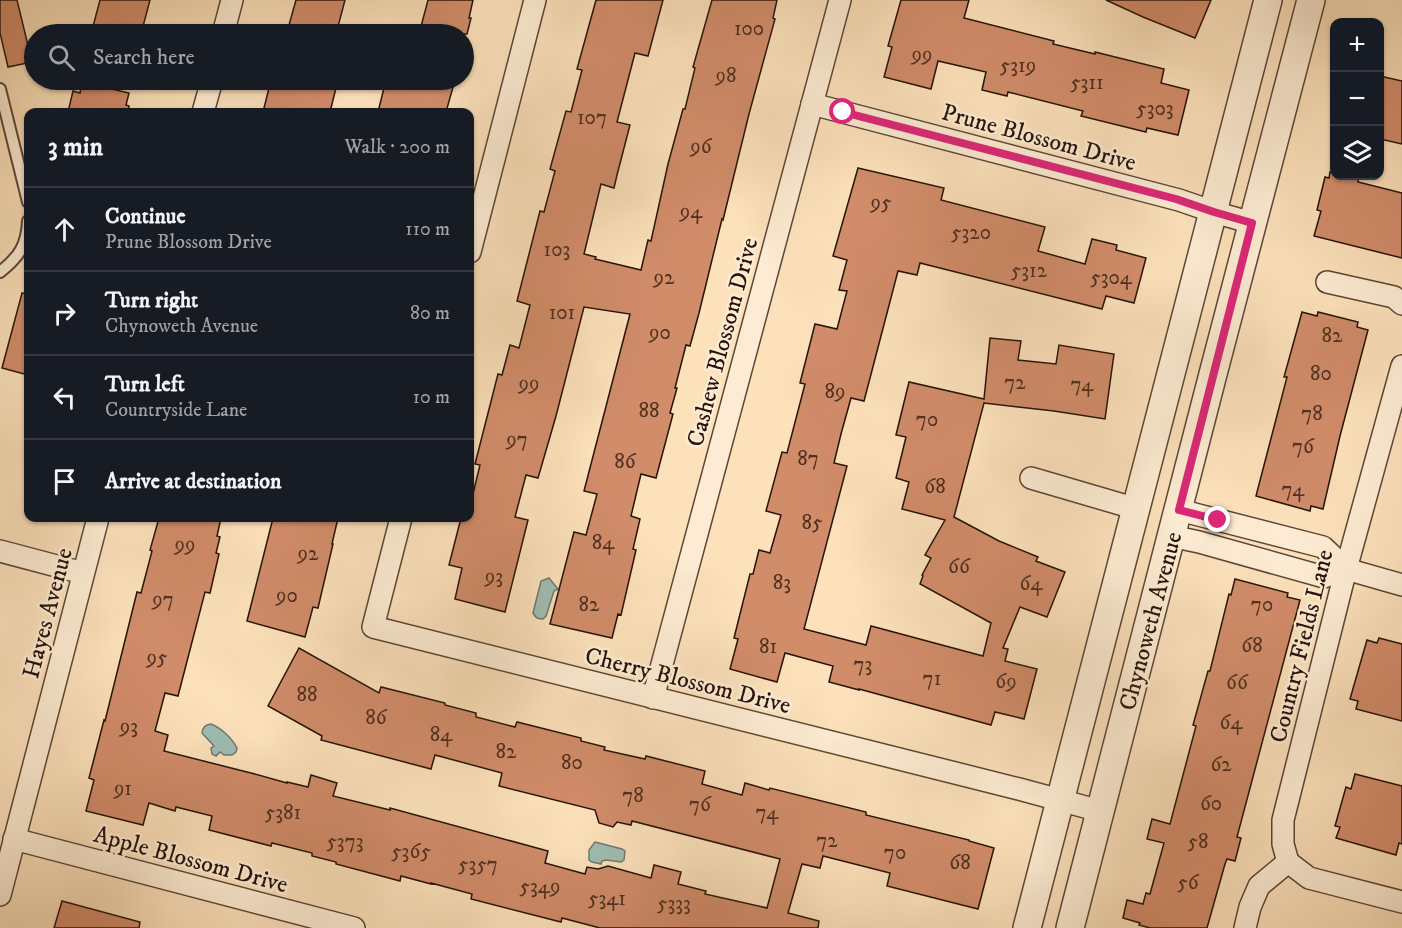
<!DOCTYPE html>
<meta charset="utf-8">
<style>
:root{--surface:#171b24;--page:#242831;--text:#f1f3f6;--muted:#9ea1a6;--line:#363941}
body{margin:0;font-family:"IM FELL DW Pica",serif;background:var(--page);color:var(--text)}
.controls{position:absolute;right:18px;top:18px;display:grid;overflow:hidden;border-radius:12px;box-shadow:0 2px 4px #0004}
.controls button{width:54px;height:54px;display:grid;place-items:center;padding:0;border:0;border-bottom:2px solid var(--line);background:var(--surface);color:var(--text);font:30px sans-serif}
.stop{position:absolute;width:18px;height:18px;margin:-14px;border:4px solid #db2777;border-radius:50%;background:#fff}
.stop.end{background:#db2777;border-color:#fff;box-shadow:0 2px 6px #0008}
.list{margin:0;padding:0;list-style:none}
h2{display:flex;justify-content:space-between;align-items:center;height:78px;margin:0;padding:0 24px;font-size:26px}
h2 small{font-size:20px;font-weight:400;color:var(--muted)}
.list li{display:grid;grid-template-columns:39px 1fr auto;gap:18px;align-items:center;box-sizing:border-box;height:84px;padding:0 24px;border-top:2px solid var(--line)}
.list b{display:block;font-size:22px;white-space:nowrap}
.list p{margin:0;font-size:20px;white-space:nowrap;color:var(--muted)}
.list em{font-size:20px;font-style:normal;color:var(--muted)}
.icon{flex:none;width:33px;height:33px;fill:none;stroke:currentColor;stroke-width:2;stroke-linecap:round;stroke-linejoin:round}
.map{position:relative;flex:none;width:1402px;height:928px;overflow:hidden}
.search{position:absolute;background:var(--surface);box-shadow:0 2px 4px #0004;left:24px;top:24px;width:450px;height:66px;display:flex;align-items:center;gap:15px;box-sizing:border-box;padding:0 21px;border-radius:33px;color:var(--muted);font-size:22px}
.panel{position:absolute;background:var(--surface);box-shadow:0 2px 4px #0004;left:24px;top:108px;width:450px;height:414px;border-radius:12px}
.map>svg:first-child{display:block}
</style>
<div class="map">
<svg width="1402" height="928" viewBox="0 0 1402 928">
<rect width="100%" height="100%" fill="#fce1bb"/>
<filter id="stains"><feTurbulence type="fractalNoise" baseFrequency=".00333" numOctaves="4"/><feColorMatrix values="0 0 0 0 .2 0 0 0 0 .09 0 0 0 0 .02 0 0 0 .5 -.17"/></filter>
<radialGradient id="worn" r=".72"><stop offset=".6" stop-color="#630" stop-opacity="0"/><stop offset="1" stop-color="#630" stop-opacity=".3"/></radialGradient>
<!-- water -->
<g fill="#9fbdb3" stroke="#6f796f" stroke-width="1.5">
<path d="M549,578L558,589L554,591L546,616L543,619C537,619 536,618 533,613L541,581Z"/>
<path d="M211,724C221,728 232,738 237,748L236,752L232,755H224L220,752L216,756L212,754L211,748L214,746L202,733C203,727 205,725 211,724Z"/>
<path d="M595,842L622,849L625,851L624,860L621,862L606,860L602,861L601,864L592,862L589,860V850Z"/>
</g>
<!-- building -->
<g fill="#d18c6a" stroke="#261309" stroke-width="1.5">
<path d="M0,0H17L32,62L8,67L0,33Z"/>
<path d="M100,0H150L141,34H91Z"/>
<path d="M296,0H345L336,34H325L289,25Z"/>
<path d="M428,0H473L469,18H471L467,34H419Z"/>
<path d="M596,0H663L648,56L635,53L617,122L630,125L617,175L614,188L601,184L584,254L596,257L595,259L641,270L648,240L651,241L668,164L683,109H685L695,68L693,67L712,0H777L773,18L775,19L749,114L723,220L722,219L699,313L690,346L686,345L675,388H677L670,413L673,414L656,478L641,474L631,516L640,519L633,549L636,550L621,615L618,614L612,638L550,624L574,532L586,535L597,494L584,491L630,314L584,307L556,416L538,478L526,475L515,517L528,520L505,612L455,599L462,568L449,565L461,518H470V506L480,465L475,464L498,374L502,375L510,345L519,348L530,305L517,301L540,211L544,212L555,171L550,169L566,111L571,112L582,70L577,69Z"/>
<path d="M901,0H969L964,18L1054,41L1053,44L1095,54V52L1164,69L1161,83L1189,90L1178,135L1147,128L1146,132L1081,116L1083,111L1008,92L1007,96L982,90L986,72L938,61L931,89L884,77L892,47L888,46Z"/>
<path d="M1106,0H1211L1195,38L1143,17Z"/>
<path d="M1380,76L1402,81V144L1380,139Z"/>
<path d="M271,80H338L330,112H263Z"/>
<path d="M386,80H455L446,112H378Z"/>
<path d="M82,82L129,93L126,105L129,106L128,112H68L73,91L80,93Z"/>
<path d="M858,168L944,188L941,200L1045,227L1038,251L1085,264L1092,239L1117,245L1116,250L1146,258L1134,303L1106,296L1102,309L920,263L917,275L898,271L864,401L851,398L841,434L834,463L847,466L804,629L866,645L871,626L983,656L991,623L920,584L923,576L922,575L931,558L925,555L945,520L902,509L909,482L896,478L906,437L896,435L909,382L984,399L990,338L1021,341L1018,360L1056,364L1059,345L1114,354L1105,419L1054,411L984,403L954,517L999,541L1038,557L1036,561L1065,572L1047,617L1020,607L1003,648L1008,649L1005,661L1037,669L1024,719L995,712L991,725L859,689V690L829,682L833,666L785,653L777,682L730,669L738,639L734,638L750,574H753L759,550L770,553L781,515L766,511L782,452L787,453L805,384L800,383L815,324L837,329L847,291L839,290L847,260L833,256Z"/>
<path d="M1330,172L1335,173V176H1359L1358,182L1402,193V258L1314,236L1321,211L1317,210L1325,177L1329,178Z"/>
<path d="M22,293L28,294V375L2,368Z"/>
<path d="M1302,312L1317,316L1318,312L1358,322L1357,327L1368,330L1340,436L1323,509L1311,506L1310,511L1256,496L1287,377H1284Z"/>
<path d="M159,518H221L217,536L220,537L216,553L219,554L210,593L205,592L178,696L165,693L155,731L168,735L164,751L251,773L287,783V782L308,787L311,775L337,783L333,796L390,810V808L548,851L545,863L585,874L587,867L598,869L608,866L651,878L654,865L681,872L678,884L706,891L705,894L767,908L780,859L632,821L631,825L617,822L613,827L599,823L595,810L499,786L502,773L435,755L431,769L321,740L322,736L268,706L299,648L379,693L381,687L445,703V705L476,713V717L515,727L517,722L581,738V741L605,747L604,750L645,759L646,756L705,771L702,784L742,795L745,783L769,790L770,788L866,812V815L969,840V841L994,848L978,909L887,886L890,873L823,856L820,868L802,864L788,913L819,921L818,928H600L562,918L561,922L471,899L472,894L431,883V884L401,876L400,881L336,864V862L312,856V853L272,843L271,846L209,830L212,816L176,807L175,811L149,803L143,825L86,811L94,780L89,778L104,720L105,721L137,592L141,593L152,551L150,550Z"/>
<path d="M273,518H338L332,544H333L318,608L313,607L305,637L247,621Z"/>
<path d="M1235,579L1288,593L1287,597L1300,600L1237,837L1241,838L1235,861L1227,859L1225,864L1207,928H1150L1139,925L1140,923L1123,918L1127,900L1143,904L1146,893L1150,894L1164,843L1147,839L1152,819L1170,824L1196,726L1193,725L1208,671H1210L1229,594L1231,595Z"/>
<path d="M1379,638L1402,644V721L1356,709L1358,701L1350,699L1367,640L1377,643Z"/>
<path d="M1355,774L1402,786V844L1399,843L1396,855L1336,838L1340,827L1335,826L1346,787L1351,789Z"/>
<path d="M62,901L140,922L139,928H54Z"/>
</g>
<g fill="none" stroke-linecap="round" stroke-linejoin="round">
<!-- service casing -->
<g stroke="#5c4636" stroke-width="14">
<g id="service">
<path d="M0,89L28,202"/>
<path d="M0,272C19,257 27,245 28,221"/>
</g>
</g>
<!-- minor casing -->
<g stroke="#5c4636" stroke-width="24">
<g id="minor">
<path d="M223,34L232,0"/>
<path d="M812,104L1179,200L1214,212L1252,223"/>
<path d="M203,112L212,80"/>
<path d="M470,252L535,0"/>
<path d="M1327,282L1394,297L1402,304"/>
<path d="M1031,478L1137,509"/>
<path d="M1179,510L1323,547L1346,569L1402,585"/>
<path d="M401,518L373,627L1019,789L1100,811"/>
<path d="M1171,536L1199,542L1324,577L1346,569"/>
<path d="M0,551L83,573"/>
<path d="M653,698L840,0"/>
<path d="M14,839L354,928"/>
<path d="M1288,862L1309,878L1402,902"/>
<path d="M0,895L98,518"/>
<path d="M1245,928L1250,907L1259,886L1288,862L1283,844V820L1346,569L1402,366"/>
</g>
</g>
<!-- tertiary casing -->
<g stroke="#5c4636" stroke-width="30">
<g id="tertiary">
<path d="M1027,928C1109,619 1187,309 1268,0"/>
<path d="M1070,928L1213,374L1311,0"/>
</g>
</g>
<!-- service -->
<use href="#service" stroke="#fdecd3" stroke-width="10"/>
<!-- minor -->
<use href="#minor" stroke="#fdecd3" stroke-width="21"/>
<!-- tertiary -->
<use href="#tertiary" stroke="#fdecd3" stroke-width="27"/>
</g>
<g fill="none" stroke-linecap="round" stroke-linejoin="round">
<!-- route -->
<path stroke="#db2777" stroke-width="8" d="M843,112L1176,199L1214,212L1252,223L1179,510L1218,520"/>
</g>
<g text-anchor="middle" stroke-width="5" stroke-linejoin="round" paint-order="stroke">
<!-- number labels -->
<g font-size="21" fill="#513121">
<text x="749" y="35">100</text>
<text x="922" y="61">99</text>
<text x="1018" y="72">5319</text>
<text x="726" y="82">98</text>
<text x="1087" y="89">5311</text>
<text x="1155" y="115">5303</text>
<text x="592" y="124">107</text>
<text x="701" y="153">96</text>
<text x="881" y="209">95</text>
<text x="691" y="218">94</text>
<text x="971" y="239">5320</text>
<text x="557" y="256">103</text>
<text x="1029" y="277">5312</text>
<text x="664" y="284">92</text>
<text x="1111" y="284">5304</text>
<text x="562" y="319">101</text>
<text x="660" y="339">90</text>
<text x="1332" y="342">82</text>
<text x="1321" y="380">80</text>
<text x="1015" y="389">72</text>
<text x="529" y="390">99</text>
<text x="1082" y="391">74</text>
<text x="835" y="398">89</text>
<text x="649" y="417">88</text>
<text x="1312" y="420">78</text>
<text x="927" y="426">70</text>
<text x="517" y="446">97</text>
<text x="1303" y="453">76</text>
<text x="808" y="465">87</text>
<text x="625" y="468">86</text>
<text x="935" y="493">68</text>
<text x="1293" y="496">74</text>
<text x="812" y="529">85</text>
<text x="603" y="549">84</text>
<text x="185" y="551">99</text>
<text x="308" y="560">92</text>
<text x="959" y="573">66</text>
<text x="494" y="583">93</text>
<text x="782" y="589">83</text>
<text x="1031" y="590">64</text>
<text x="287" y="602">90</text>
<text x="163" y="606">97</text>
<text x="589" y="611">82</text>
<text x="1262" y="611">70</text>
<text x="1252" y="652">68</text>
<text x="768" y="653">81</text>
<text x="157" y="664">95</text>
<text x="863" y="671">73</text>
<text x="932" y="685">71</text>
<text x="1006" y="688">69</text>
<text x="1237" y="689">66</text>
<text x="307" y="701">88</text>
<text x="376" y="724">86</text>
<text x="1231" y="729">64</text>
<text x="129" y="733">93</text>
<text x="441" y="741">84</text>
<text x="506" y="758">82</text>
<text x="572" y="769">80</text>
<text x="1221" y="771">62</text>
<text x="123" y="795">91</text>
<text x="633" y="802">78</text>
<text x="1211" y="810">60</text>
<text x="700" y="811">76</text>
<text x="283" y="819">5381</text>
<text x="767" y="819">74</text>
<text x="827" y="847">72</text>
<text x="345" y="848">5373</text>
<text x="1198" y="848">58</text>
<text x="411" y="858">5365</text>
<text x="895" y="859">70</text>
<text x="960" y="869">68</text>
<text x="478" y="871">5357</text>
<text x="1188" y="889">56</text>
<text x="540" y="893">5349</text>
<text x="607" y="905">5341</text>
<text x="674" y="910">5333</text>
</g>
<!-- street labels -->
<g font-size="24" fill="#261309" stroke="#fdecd3">
<text transform="translate(1039 137) rotate(15)" y="8">Prune Blossom Drive</text>
<text transform="translate(722 342) rotate(-75)" y="8">Cashew Blossom Drive</text>
<text transform="translate(47 613) rotate(-75)" y="8">Hayes Avenue</text>
<text transform="translate(1150 621) rotate(-75)" y="8">Chynoweth Avenue</text>
<text transform="translate(1301 646) rotate(-76)" y="8">Country Fields Lane</text>
<text transform="translate(688 680) rotate(14)" y="8">Cherry Blossom Drive</text>
<text transform="translate(191 859) rotate(15)" y="8">Apple Blossom Drive</text>
</g>
</g>
<rect width="100%" height="100%" filter="url(#stains)"/>
<rect width="100%" height="100%" fill="url(#worn)"/>
</svg>
<div class="controls">
<button>+</button>
<button>−</button>
<button><svg class="icon" aria-label="layers" viewBox="0 0 24 24"><path d="M12 4l9 5-9 5-9-5zM3 14l9 5 9-5"/></svg></button>
</div>
<div class="stop" style="left:843px;top:112px"></div>
<div class="stop end" style="left:1218px;top:520px"></div>
<div class="search"><svg class="icon" aria-label="search" viewBox="0 0 24 24"><circle cx="10" cy="10" r="6"/><path d="M15 15l6 6"/></svg>Search here</div>
<section class="panel">
<h2>3 min<small>Walk · 200 m</small></h2>
<ul class="list">
<li><svg class="icon" aria-label="ahead" viewBox="0 0 24 24"><path d="M12 20V5M6 11l6-6 6 6"/></svg><div><b>Continue</b><p>Prune Blossom Drive</p></div><em>110 m</em></li>
<li><svg class="icon" aria-label="right" viewBox="0 0 24 24"><path d="M7 20v-9h11M14 6l5 5-5 5"/></svg><div><b>Turn right</b><p>Chynoweth Avenue</p></div><em>80 m</em></li>
<li><svg class="icon" aria-label="left" viewBox="0 0 24 24"><path d="M17 20v-9H6M10 6l-5 5 5 5"/></svg><div><b>Turn left</b><p>Countryside Lane</p></div><em>10 m</em></li>
<li><svg class="icon" aria-label="arrive" viewBox="0 0 24 24"><path d="M6 21V4h12l-3 4 3 4H6"/></svg><div><b>Arrive at destination</b></div></li>
</ul>
</section>
</div>
